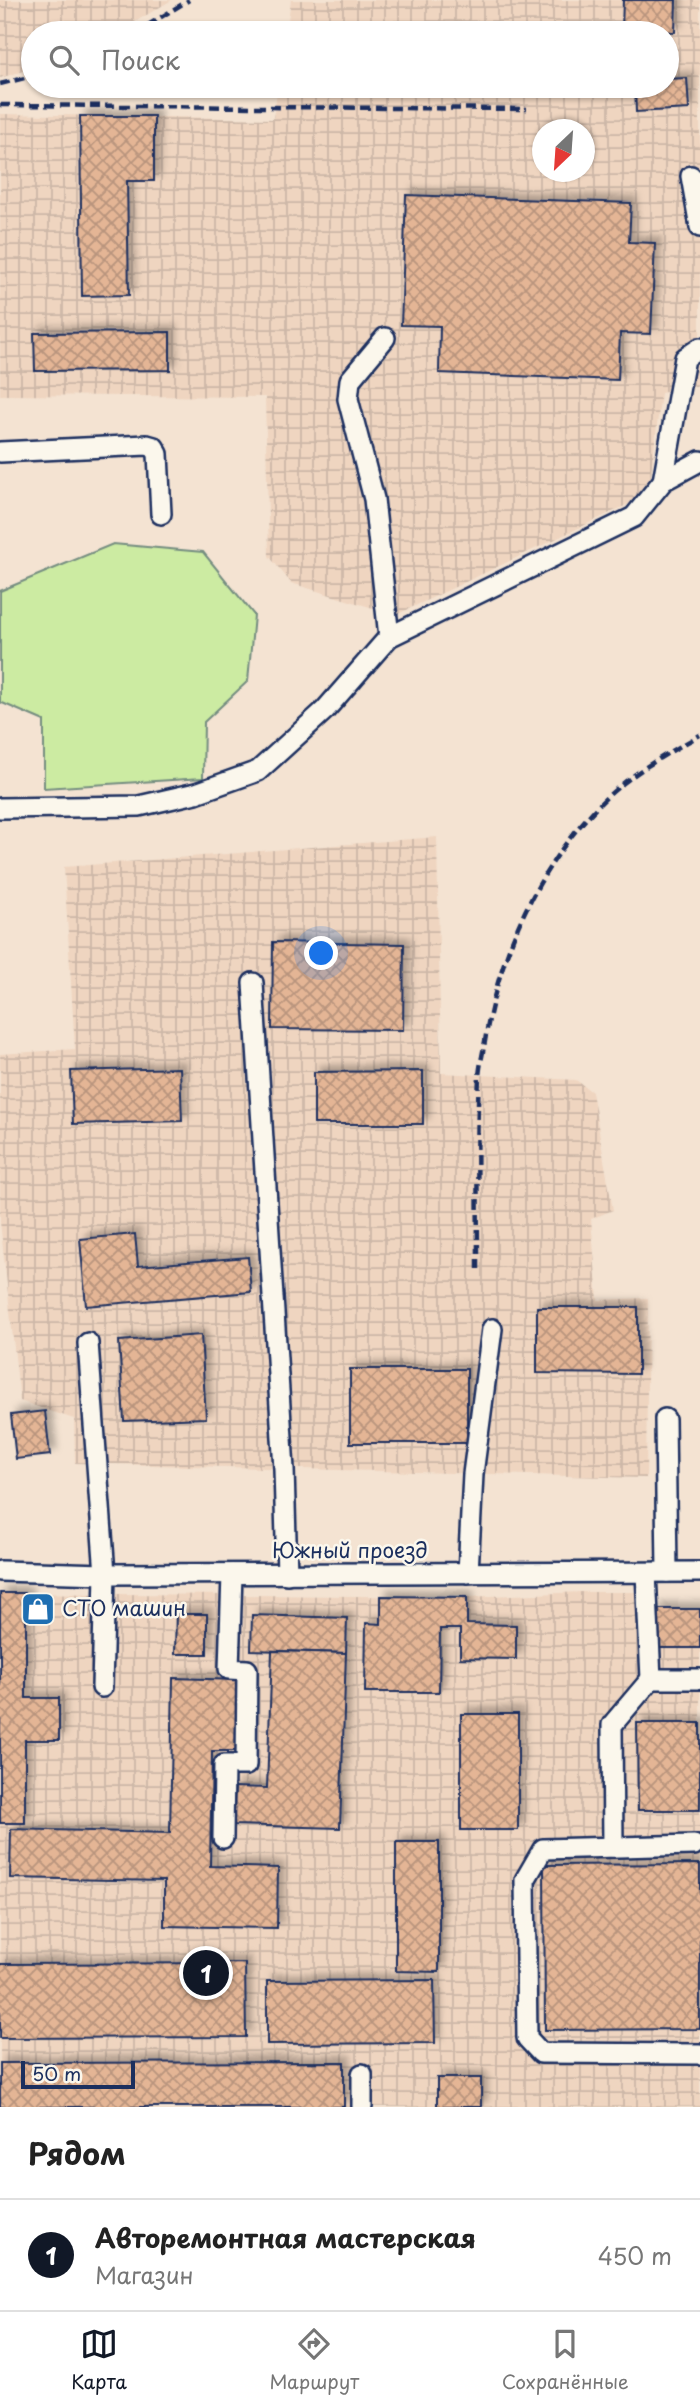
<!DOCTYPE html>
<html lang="ru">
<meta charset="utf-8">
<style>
:root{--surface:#fff;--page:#f2f2f2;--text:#222;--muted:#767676;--line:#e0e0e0;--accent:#111827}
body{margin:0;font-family:"Playpen Sans",sans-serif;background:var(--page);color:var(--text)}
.compass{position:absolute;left:532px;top:119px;width:63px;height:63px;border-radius:50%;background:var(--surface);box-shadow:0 2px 5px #0004;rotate:205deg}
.scale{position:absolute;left:21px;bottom:18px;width:114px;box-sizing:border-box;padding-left:7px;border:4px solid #1b2f5e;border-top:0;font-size:19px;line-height:24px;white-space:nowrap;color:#1b2f5e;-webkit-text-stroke:5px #fbf7ec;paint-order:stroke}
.you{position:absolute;left:322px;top:954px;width:24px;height:24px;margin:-18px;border:5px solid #fff;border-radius:50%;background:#1a73e8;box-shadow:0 0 0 10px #1a73e833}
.badge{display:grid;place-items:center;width:46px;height:46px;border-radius:50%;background:var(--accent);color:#fff;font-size:23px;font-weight:700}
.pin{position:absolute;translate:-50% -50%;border:4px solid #fff;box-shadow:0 2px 7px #0006}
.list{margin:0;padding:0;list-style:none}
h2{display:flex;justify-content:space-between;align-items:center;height:91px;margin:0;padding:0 28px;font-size:30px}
h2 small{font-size:23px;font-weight:400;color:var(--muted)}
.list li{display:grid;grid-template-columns:46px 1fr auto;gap:21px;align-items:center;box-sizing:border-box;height:112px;padding:0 28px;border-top:2px solid var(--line)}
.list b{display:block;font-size:26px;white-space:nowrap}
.list p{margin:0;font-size:23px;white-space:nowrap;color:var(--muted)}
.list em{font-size:23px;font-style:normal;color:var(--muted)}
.icon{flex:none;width:38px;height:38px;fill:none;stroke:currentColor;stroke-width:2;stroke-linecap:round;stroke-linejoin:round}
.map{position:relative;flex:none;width:700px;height:2107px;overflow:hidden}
.search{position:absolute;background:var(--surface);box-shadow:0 2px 5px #0004;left:21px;right:21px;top:21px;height:77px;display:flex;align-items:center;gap:18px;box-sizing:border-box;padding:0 24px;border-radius:38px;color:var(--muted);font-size:26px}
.sheet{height:203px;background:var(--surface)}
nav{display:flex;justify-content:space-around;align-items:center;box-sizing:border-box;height:98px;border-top:2px solid var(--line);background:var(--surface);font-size:19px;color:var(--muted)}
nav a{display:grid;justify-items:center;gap:4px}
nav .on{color:var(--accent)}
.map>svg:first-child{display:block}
</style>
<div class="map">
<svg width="700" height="2107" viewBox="0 0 700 2107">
<defs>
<pattern id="industrial-grid" width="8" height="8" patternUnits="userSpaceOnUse" patternTransform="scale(1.75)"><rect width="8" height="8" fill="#efd5c0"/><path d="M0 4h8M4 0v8" fill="none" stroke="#ccb7a7"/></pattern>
<pattern id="building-cross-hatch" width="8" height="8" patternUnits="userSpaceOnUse" patternTransform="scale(1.75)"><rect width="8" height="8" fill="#e4b595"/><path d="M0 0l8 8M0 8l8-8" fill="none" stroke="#b8947d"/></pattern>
<filter id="shadow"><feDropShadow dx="6" dy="-6" stdDeviation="3.5" flood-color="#0004"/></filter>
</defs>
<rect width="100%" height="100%" fill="#f4e3d2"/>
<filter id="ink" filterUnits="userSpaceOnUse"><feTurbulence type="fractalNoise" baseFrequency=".0143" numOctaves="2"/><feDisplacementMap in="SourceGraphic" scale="14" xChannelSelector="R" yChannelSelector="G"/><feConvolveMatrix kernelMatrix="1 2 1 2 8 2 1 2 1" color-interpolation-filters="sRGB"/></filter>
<g filter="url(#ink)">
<!-- industrial -->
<g fill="url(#industrial-grid)" fill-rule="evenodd">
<path d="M0,0H172L116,33H33V68L0,78Z"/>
<path d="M291,0H700V385L661,393L650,482L629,504L396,615L291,583L269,556L265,397L0,395V114L273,119L278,86H667V33H286ZM542,130H584V172H542Z"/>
<path d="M437,837L441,1073L576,1080L592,1092L613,1210L591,1219L598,1300L648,1298L646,1478L75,1463L74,1419L20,1401L0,1222V1054L75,1049L64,867Z"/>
<path d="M582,1592H636L647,1608L700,1609V2107H0V1593L467,1597Z"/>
</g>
<!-- garden -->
<path fill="#cceba2" stroke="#748d80" stroke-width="2" d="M113,544L203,552L254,615L248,681L204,722L203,778L44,788V721L0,702V591Z"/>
<!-- building -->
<g fill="url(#building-cross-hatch)" stroke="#1b2f5e" stroke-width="2" filter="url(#shadow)">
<path d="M623,0H676L675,32L622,30Z"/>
<path d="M687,78L689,109L636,112L635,86H667V79Z"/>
<path d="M80,116H154V181H127L129,295L82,296Z"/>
<path d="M406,195L631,203L629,242L655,243L651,334L620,333L618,380L439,373L440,326L401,325Z"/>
<path d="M170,332V370L35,371L34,333Z"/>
<path d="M273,942L404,944L403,1030L272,1029Z"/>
<path d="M180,1068L182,1121L73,1124L71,1071Z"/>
<path d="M423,1071V1124H314V1072Z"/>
<path d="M135,1234L138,1266L248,1257L251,1292L86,1306L80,1239Z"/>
<path d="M537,1307H638V1374L537,1373Z"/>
<path d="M201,1335L206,1418L124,1421L119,1341Z"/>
<rect x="350" y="1369" width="117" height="74"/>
<path d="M45,1411L50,1455L16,1459L11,1415Z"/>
<path d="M0,1593H26V1698H59V1740H25V1823H0Z"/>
<path d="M381,1596L467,1597V1624L516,1625V1659L460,1658V1629H440L439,1692H365L366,1623L381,1624Z"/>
<path d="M656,1609H700V1648H657Z"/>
<path d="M176,1614H207V1654H175Z"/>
<path d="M252,1615L347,1618L346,1653L251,1650Z"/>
<path d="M272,1651L346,1653L340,1828L233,1825L235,1787L267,1788Z"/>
<path d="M173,1678L239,1680L237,1751H212L210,1866L278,1868L277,1928L164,1926V1881L10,1878L11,1829L170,1833Z"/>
<rect x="461" y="1714" width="57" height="116"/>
<path d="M637,1723H700V1810H638Z"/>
<path d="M396,1842H439V1972L396,1971Z"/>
<path d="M700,1864V2029L545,2030L544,1865Z"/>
<path d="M245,1963L246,2037L0,2038V1964Z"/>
<path d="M434,1980L435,2043L267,2044V1981Z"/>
<path d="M344,2062V2107H0V2063Z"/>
<rect x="437" y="2078" width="44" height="29"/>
</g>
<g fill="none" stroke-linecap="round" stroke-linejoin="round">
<!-- minor casing -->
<g stroke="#1b2f5e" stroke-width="24">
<g id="minor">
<path d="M691,176L700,227"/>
<path d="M385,338L350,380L348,399L374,499L389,637"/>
<path d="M0,452L147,445L154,447L158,454L161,514"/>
<path d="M663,481L685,358L700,348"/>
<path d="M0,808L139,806L196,793L258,771L325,710L389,637L634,517L663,481L700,461"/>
<path d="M253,983L284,1469L287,1574"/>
<path d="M88,1343L105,1574L102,1687"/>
<path d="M665,1419L667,1572"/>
<path d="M0,1571L105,1574L700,1572"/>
<path d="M468,1573L473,1474L492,1329"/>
<path d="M646,1573L651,1679H700"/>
<path d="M223,1838L224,1765H246L247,1670L229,1669L232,1574"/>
<path d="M694,1845L543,1849L525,1880L527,2038L541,2053L700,2054"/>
<path d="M613,1847L612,1725L651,1679"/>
<path d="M362,2074V2107"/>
</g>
</g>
<!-- minor -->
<use href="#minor" stroke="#fbf7ec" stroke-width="19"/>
<!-- rail -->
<g stroke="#1b2f5e" stroke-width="4.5" stroke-dasharray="10 5" stroke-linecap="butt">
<path d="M135,33L189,0"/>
<path d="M0,84L33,76"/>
<path d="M0,105L527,109"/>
<path d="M478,1269C478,1205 476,1141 479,1077C480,1063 484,1049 486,1035C501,947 541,860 607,797C634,772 668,753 700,735"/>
</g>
</g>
</g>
<!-- icons -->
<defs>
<g id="shop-square" transform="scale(1.75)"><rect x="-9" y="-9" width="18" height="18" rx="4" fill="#1f6fb2" stroke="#fbf7ec"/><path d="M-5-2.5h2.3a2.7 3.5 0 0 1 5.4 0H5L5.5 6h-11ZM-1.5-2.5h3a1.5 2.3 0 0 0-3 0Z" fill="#fff"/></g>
</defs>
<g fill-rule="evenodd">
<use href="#shop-square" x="38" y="1609"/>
</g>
<g text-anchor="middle" stroke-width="5" stroke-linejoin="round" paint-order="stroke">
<!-- street labels -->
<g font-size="21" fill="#1b2f5e" stroke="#fbf7ec">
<text x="350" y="1558">Южный проезд</text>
</g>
<!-- poi labels -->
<g font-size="21" fill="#1b2f5e" stroke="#fbf7ec" text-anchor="start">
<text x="62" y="1616">СТО машин</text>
</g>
</g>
</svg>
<svg class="compass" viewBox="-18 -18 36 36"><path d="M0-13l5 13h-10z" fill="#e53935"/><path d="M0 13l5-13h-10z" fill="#767676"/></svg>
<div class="scale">50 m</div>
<div class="you"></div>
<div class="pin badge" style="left:206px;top:1973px">1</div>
<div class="search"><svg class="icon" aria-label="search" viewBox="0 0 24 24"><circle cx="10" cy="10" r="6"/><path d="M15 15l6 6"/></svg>Поиск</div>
</div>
<section class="sheet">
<h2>Рядом<small></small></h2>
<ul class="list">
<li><span class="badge">1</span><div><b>Авторемонтная мастерская</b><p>Магазин</p></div><em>450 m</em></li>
</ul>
</section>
<nav>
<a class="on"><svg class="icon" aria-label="map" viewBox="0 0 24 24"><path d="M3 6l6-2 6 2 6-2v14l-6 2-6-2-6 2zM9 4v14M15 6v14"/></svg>Карта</a>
<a><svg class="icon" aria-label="directions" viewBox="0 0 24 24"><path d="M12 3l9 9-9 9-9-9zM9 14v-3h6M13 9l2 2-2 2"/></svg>Маршрут</a>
<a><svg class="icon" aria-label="saved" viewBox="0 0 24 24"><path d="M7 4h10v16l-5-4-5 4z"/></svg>Сохранённые</a>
</nav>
